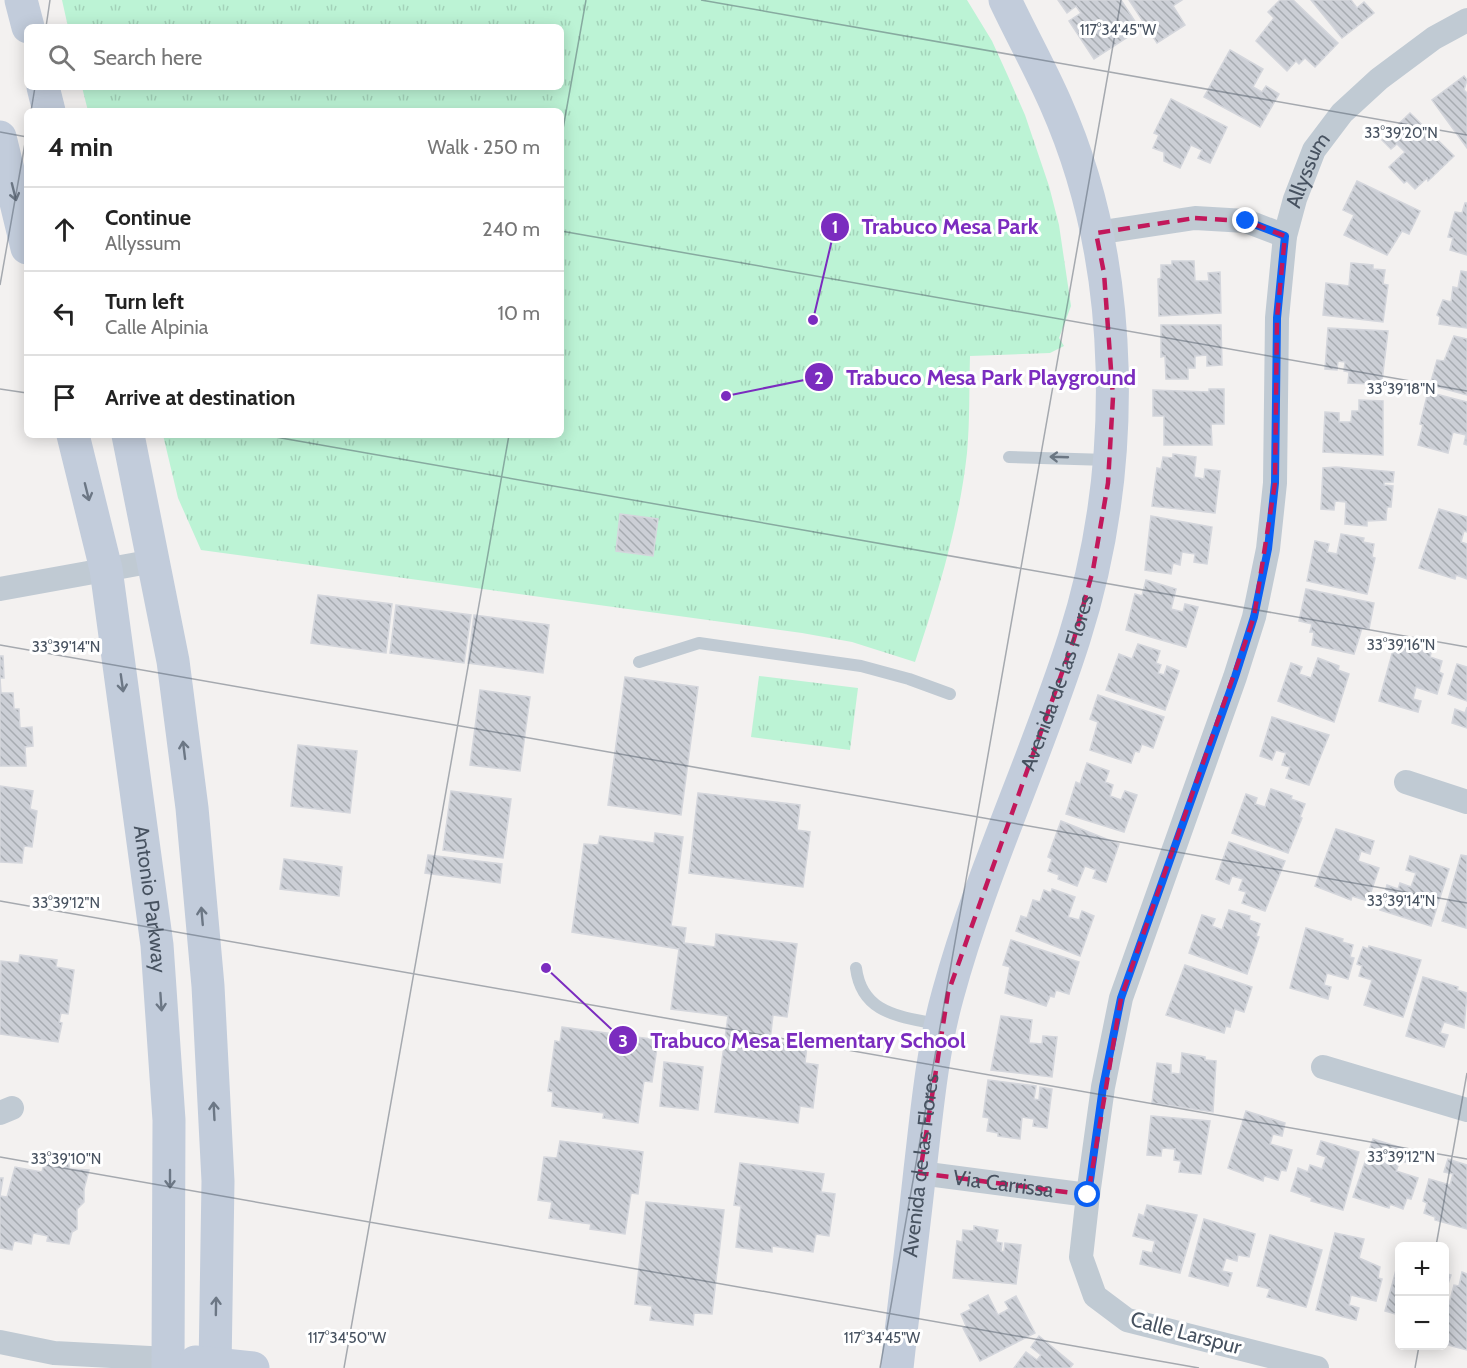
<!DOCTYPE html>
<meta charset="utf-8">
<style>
:root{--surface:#fff;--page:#f2f2f2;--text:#222;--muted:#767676;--line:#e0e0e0}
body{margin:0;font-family:Cabin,sans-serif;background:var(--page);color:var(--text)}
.controls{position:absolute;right:18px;bottom:18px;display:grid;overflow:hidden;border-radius:9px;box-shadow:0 3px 15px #0003}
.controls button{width:54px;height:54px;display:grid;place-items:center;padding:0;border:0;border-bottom:2px solid var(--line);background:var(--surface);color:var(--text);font:30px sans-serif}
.stop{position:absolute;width:18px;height:18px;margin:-14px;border:4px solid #0a60f4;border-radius:50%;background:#fff}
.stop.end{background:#0a60f4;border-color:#fff;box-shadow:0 2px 6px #0008}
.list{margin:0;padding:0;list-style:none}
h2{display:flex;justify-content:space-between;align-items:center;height:78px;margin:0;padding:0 24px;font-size:26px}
h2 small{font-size:20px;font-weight:400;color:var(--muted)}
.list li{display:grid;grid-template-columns:39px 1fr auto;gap:18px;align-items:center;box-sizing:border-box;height:84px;padding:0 24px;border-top:2px solid var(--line)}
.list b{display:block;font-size:22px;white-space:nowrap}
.list p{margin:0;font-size:20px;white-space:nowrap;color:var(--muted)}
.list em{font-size:20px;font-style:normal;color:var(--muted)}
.icon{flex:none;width:33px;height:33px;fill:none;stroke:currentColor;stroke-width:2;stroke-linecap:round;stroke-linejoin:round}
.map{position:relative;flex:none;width:1467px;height:1368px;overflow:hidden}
.search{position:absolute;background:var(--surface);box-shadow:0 3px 15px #0003;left:24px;top:24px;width:540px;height:66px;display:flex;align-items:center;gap:15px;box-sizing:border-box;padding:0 21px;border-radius:9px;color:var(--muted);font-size:22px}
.panel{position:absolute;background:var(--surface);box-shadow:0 3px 15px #0003;left:24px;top:108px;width:540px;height:330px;border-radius:9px}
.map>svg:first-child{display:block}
</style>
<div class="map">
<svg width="1467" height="1368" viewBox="0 0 1467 1368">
<defs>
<pattern id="park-tufts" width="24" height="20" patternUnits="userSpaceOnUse" patternTransform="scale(1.5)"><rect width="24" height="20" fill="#bcf3d5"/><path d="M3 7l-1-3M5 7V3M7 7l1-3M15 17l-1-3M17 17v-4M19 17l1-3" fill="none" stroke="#a3d2b9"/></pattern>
<pattern id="building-back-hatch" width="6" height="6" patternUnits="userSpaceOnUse" patternTransform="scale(1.5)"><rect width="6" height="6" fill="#cccfd6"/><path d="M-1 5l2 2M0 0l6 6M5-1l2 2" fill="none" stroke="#a7abb1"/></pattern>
</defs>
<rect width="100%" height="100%" fill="#f3f1f0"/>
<!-- park -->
<g fill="url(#park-tufts)">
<path d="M62,0H967L992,41L1007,74L1025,115L1049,186L1059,225L1071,306L1059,338L1064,346L1050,353L970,356C969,388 970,421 967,453C959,525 938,593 915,662L852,642L802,633L201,550L178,498L163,435H561V111H88L82,87H561V27H68Z"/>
<path d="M759,676L858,688L850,750L751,737Z"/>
</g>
<!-- building -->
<g fill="url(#building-back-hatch)" stroke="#d4d6dc" stroke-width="1.5">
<path d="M1058,0H1121L1140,29L1094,59L1069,21L1081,13L1076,6L1067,13Z"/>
<path d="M1129,0H1182L1173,6L1185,25L1157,43Z"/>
<path d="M1280,0H1293L1338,43L1315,67L1305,58L1299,64L1296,61L1287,71L1256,41L1274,18L1268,12Z"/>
<path d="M1311,0H1351L1357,8L1364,2L1374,13L1342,38Z"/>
<path d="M1230,50L1263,69L1253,87L1262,92L1266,86L1279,94L1260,127L1204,97Z"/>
<path d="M1464,76L1467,80L1464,90L1467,93V148L1432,100Z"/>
<path d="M1171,99L1227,127L1210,163L1198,158L1202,150L1191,145L1180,168L1164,161V152L1153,148L1159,135L1154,133Z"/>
<path d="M1410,113L1454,156L1428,181L1427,178L1415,189L1407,181L1404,183L1389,167L1405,152L1397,144L1391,149L1382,140Z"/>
<path d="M1357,181L1420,211L1409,234L1402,231L1387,255L1344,235L1354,215L1343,210Z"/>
<path d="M1465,203H1467V255L1450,250L1453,238L1448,237L1455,212L1462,213Z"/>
<path d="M1172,261H1194L1195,281H1209L1208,273L1220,272L1221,313L1159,316L1158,279L1161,278V265H1172Z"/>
<path d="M1351,263L1373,265V269L1385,270L1383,284L1388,285L1383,322L1323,315L1326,283L1349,286Z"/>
<path d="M1461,271L1467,272V328L1439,324L1440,317L1437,315L1443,300L1451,302L1453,287L1458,288Z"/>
<path d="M1161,325H1221L1222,365L1207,366V355L1195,356V368H1188V379H1166L1165,356L1161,357Z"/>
<path d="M1328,328L1388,331L1382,381L1371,380V384L1348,383L1349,372L1344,371L1345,362L1338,361L1337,370L1325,369Z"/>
<path d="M1454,336L1467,339V395L1430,385L1437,360L1444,361Z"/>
<path d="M1209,389H1224V424H1211L1212,445H1164V416H1153V390L1209,392Z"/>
<path d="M1428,392L1467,402V445L1464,444L1466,435L1453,432L1448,453L1418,445L1423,425L1420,424Z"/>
<path d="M1359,400L1383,401V455L1323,452L1325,412L1339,413V422H1351L1352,411H1359Z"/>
<path d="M1173,454L1196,457L1194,477L1204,479L1205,469L1220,471L1215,513L1152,506L1157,468L1161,469L1163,457L1173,458Z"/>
<path d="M1336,467L1394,472L1393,482H1384V485L1393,486L1391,507H1387L1386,520L1367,521V526L1345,524L1346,502L1335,501L1334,510L1321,509L1323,468Z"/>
<path d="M1439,509L1467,517V532L1464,531L1461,542L1467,544V579L1456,575L1455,579L1419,568Z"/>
<path d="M620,514L658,519L653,556L616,551Z"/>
<path d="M1151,516L1212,527L1207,564L1194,562L1195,554L1182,552L1180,565L1173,563L1171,574L1145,570Z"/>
<path d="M1341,534L1364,538L1363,542L1374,544L1372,557L1375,558L1367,594L1307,581L1315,541L1329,544L1327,552L1337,554Z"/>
<path d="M1146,580L1176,589L1171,609L1183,612L1185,604L1198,607L1186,647L1126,630L1135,594L1142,596Z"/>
<path d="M1306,589L1374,603L1369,629L1362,628L1354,654L1312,645L1314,632H1310L1312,624L1299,621Z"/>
<path d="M318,595L392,604L386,653L311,643Z"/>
<path d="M396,605L471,615L464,663L390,653Z"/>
<path d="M474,615L549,625L543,673L468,663Z"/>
<path d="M1395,643L1431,653L1430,657L1442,661L1439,672L1443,674L1437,694L1416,687L1413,699L1421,701L1418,712L1379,701Z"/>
<path d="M1138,644L1160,651L1156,663L1161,665L1158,673L1164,675L1167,666L1179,671L1165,710L1106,690L1119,654L1132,659Z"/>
<path d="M0,656H3L4,678H0L1,693H13L14,709H19L20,728L32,727L33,746L25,747L26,766H0Z"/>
<path d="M1318,658L1339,666L1338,670L1349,674L1334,722L1278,701L1291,663L1302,667L1299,674L1311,678Z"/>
<path d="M1457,664L1467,667V701L1448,694Z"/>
<path d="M625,677L698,687L681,815L608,805Z"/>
<path d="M480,690L530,697L520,771L470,765Z"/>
<path d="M1098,695L1164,717L1153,748L1142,744L1139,752L1135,751L1131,763L1090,750L1098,722L1090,719Z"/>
<path d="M1467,707V728L1452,723L1455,709L1465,713Z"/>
<path d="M1272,717L1329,735L1309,785L1286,778L1290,767L1282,765L1286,753L1276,750L1272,760L1260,756Z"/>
<path d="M298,745L357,751L350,813L291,806Z"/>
<path d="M1087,763L1109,771L1105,782L1113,785L1110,796L1121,800L1125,791L1137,795L1124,832L1066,814L1076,782L1080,784Z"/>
<path d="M0,786L33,791L30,809L37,811L32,847L24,846L22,863L0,862Z"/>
<path d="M1271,789L1292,796L1291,799L1305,804L1300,817L1302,818L1288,853L1232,833L1246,794L1257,798L1255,804L1265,807Z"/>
<path d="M451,791L511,799L503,858L443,850Z"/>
<path d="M698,793L800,805L797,830L810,832L803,887L689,873Z"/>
<path d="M1061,821L1119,844L1106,882L1093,878L1096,870L1085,866L1077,886L1058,879L1059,875L1048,871L1052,859L1048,857Z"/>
<path d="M1336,829L1374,841L1370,854L1361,851L1358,861L1379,868L1368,901L1352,896L1351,900L1315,886Z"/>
<path d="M655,833L683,837L671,926L686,928L684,943L715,947L716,934L797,944L787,1017L773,1015L770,1041L807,1046L805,1063L818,1065L813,1108L800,1106L798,1123L715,1112L728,1016L671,1009L679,949L572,932L584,844L598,845L600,836L654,843Z"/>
<path d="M1229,842L1285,861L1265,911L1242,903L1246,892L1239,890L1243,879L1232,876L1229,884L1216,879Z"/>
<path d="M428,855L502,864L500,883L425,873Z"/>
<path d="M1461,855L1467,856L1466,928L1442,921Z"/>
<path d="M1410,856L1449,869L1431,926L1380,910L1387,885L1398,889L1400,883L1411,887L1416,873L1406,870Z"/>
<path d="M284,859L342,867L339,896L280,889Z"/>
<path d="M1052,889L1075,897L1068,917L1079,920L1082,911L1094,916L1080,956L1016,931L1021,916L1027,918L1033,900L1040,902L1044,890L1051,893Z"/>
<path d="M1229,910L1250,916L1249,920L1260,924L1256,936L1259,937L1247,974L1189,953L1202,915L1215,919L1212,926L1222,930Z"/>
<path d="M1306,928L1343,939L1342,942L1353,945L1350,957L1354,958L1348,979L1327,973L1324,985L1331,987L1328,999L1290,988Z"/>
<path d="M1011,940L1079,962L1069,994L1056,990L1054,997L1050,996L1046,1006L1005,993L1010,967L1003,965Z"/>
<path d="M1369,946L1421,960L1403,1017L1364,1005L1372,980L1359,976L1362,966L1357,964L1363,947L1368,949Z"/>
<path d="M20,955L57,960L56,967L74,970L68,1014L61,1013L59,1022L62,1023L58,1042L0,1034L1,961L19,963Z"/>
<path d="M1185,965L1252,987L1244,1012L1235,1009L1230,1027L1226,1026L1224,1033L1166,1015Z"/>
<path d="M1423,977L1458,987L1457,990L1467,993L1464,1028L1444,1022L1440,1033L1448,1035L1444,1047L1406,1036Z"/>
<path d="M1001,1016L1032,1020L1029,1043L1042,1044L1043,1036L1057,1037L1052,1077L991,1070Z"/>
<path d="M562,1027L658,1040L652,1082L644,1081L638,1123L603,1118L604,1113L552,1106L553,1092L548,1091L555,1041L560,1042Z"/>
<path d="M1182,1053L1205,1057V1060L1216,1061L1213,1112L1152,1103L1157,1063L1171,1065V1073L1180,1074Z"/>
<path d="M664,1062L703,1067L698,1110L660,1106Z"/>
<path d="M988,1080L1036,1086L1034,1099L1039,1100L1040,1087L1052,1089L1047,1128L1033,1126L1034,1119L1022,1117L1020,1139L998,1136V1133L987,1131L989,1118L983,1117Z"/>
<path d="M1246,1111L1285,1123L1282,1136L1273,1134L1270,1144L1292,1150L1286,1171L1281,1170L1278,1180L1264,1176L1263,1181L1228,1168Z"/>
<path d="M1151,1116L1210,1121L1201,1174L1179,1172L1181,1161L1174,1160L1175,1149L1162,1148L1161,1156L1147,1155Z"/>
<path d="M1373,1139L1412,1151L1409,1163L1400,1161L1396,1171L1418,1178L1411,1199L1407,1198L1403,1209L1390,1204L1389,1208L1353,1197Z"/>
<path d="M560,1141L643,1152L638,1194L631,1193L625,1234L590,1229L591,1224L549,1218L552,1202L538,1200L544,1157L557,1158Z"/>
<path d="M1321,1141L1359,1152L1343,1210L1311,1201L1312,1198L1291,1191L1298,1168L1308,1172L1310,1165L1322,1169L1326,1157L1317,1154Z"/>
<path d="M45,1159L69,1163V1169L89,1170L84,1189V1202L77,1209V1229L72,1232L69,1244L47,1241L48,1236L33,1233L31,1244L14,1241L12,1250L0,1248V1178H3L0,1196L7,1197L15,1167L42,1172Z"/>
<path d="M1448,1159L1467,1165V1229L1435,1220V1217L1424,1213L1427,1203L1423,1201L1429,1179L1450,1185L1453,1174L1444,1172Z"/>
<path d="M740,1163L824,1174L821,1192L835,1194L829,1236L816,1234L813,1252L772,1246V1252L736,1247L741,1206L734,1205Z"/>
<path d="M646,1202L724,1210L712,1314L694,1313L693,1325L650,1320L652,1306L635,1304Z"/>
<path d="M1147,1205L1197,1215L1180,1273L1140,1264L1143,1251L1152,1253L1155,1241L1133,1236L1139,1214L1144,1216Z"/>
<path d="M1204,1219L1255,1234L1249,1257L1238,1255L1237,1261L1226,1258L1222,1271L1232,1273L1228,1286L1189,1276Z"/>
<path d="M974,1226L998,1230L996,1242L1002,1243L1001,1251L1004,1252L1005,1243L1021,1245L1016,1284L953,1278L957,1241L962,1242L963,1230L974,1231Z"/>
<path d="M1335,1233L1364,1239L1359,1258L1380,1267L1378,1278L1382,1279L1376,1301L1351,1295L1349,1305L1359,1308L1356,1320L1316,1310Z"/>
<path d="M1270,1235L1322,1250L1306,1307L1267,1297L1270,1289L1257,1286Z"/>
<path d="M1396,1270L1400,1271V1319L1399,1315L1385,1311Z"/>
<path d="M1462,1272L1467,1274V1350L1444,1344V1323L1454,1285L1459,1286Z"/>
<path d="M1444,1273L1451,1275L1444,1296Z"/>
<path d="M988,1295L998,1315L1009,1309L1005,1302L1016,1296L1035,1333L980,1361L963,1328L966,1326L961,1314L971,1309L969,1305Z"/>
<path d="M1039,1336L1073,1364L1070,1368H1014L1026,1352L1037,1360L1041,1355L1031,1347Z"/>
</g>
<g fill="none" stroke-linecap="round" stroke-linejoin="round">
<!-- lane -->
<g stroke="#c0cad3" stroke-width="12">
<path d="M1009,457L1108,460"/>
<path d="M639,662L699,643L861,666L909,679L950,694"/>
<path d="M856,968C862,1015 901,1016 940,1025"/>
</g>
<!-- street -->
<g stroke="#c0cad3" stroke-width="24">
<path d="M1096,233L1195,218L1246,221L1285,236"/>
<path d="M0,589L154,561"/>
<path d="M1406,782L1467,802"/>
<path d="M1323,1067L1467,1110"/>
<path d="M0,1113L12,1108"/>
<path id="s1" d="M920,1173L1088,1195"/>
<path d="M0,1342L54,1353L169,1359"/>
<path id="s2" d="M1317,1368L1127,1320L1095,1296L1081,1257L1088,1195L1103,1087L1121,998L1235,677L1254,617L1268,549L1275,483L1277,318L1285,236L1295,199L1314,150L1342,113L1379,79L1434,38L1467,20"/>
</g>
<!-- secondary -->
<g stroke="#c2ccdb" stroke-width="33">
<path d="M21,0L28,27"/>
<path d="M43,87L49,111"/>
<path d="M0,137L27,248"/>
<path id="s3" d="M73,435L106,569L157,945L169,1120L168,1368"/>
<path d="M128,435L173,661L192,808L208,986L218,1181L215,1368"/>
<path d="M195,1362L253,1368"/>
<path id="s4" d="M897,1368C904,1302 913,1236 920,1170C927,1111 932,1051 948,994C981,873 1036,758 1074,639C1128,470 1128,266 1055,102C1040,68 1021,34 1005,0"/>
</g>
</g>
<!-- one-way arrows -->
<defs><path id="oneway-shaft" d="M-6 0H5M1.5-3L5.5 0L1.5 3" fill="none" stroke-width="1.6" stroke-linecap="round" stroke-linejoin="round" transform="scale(1.5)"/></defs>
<g stroke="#6c7785">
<use href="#oneway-shaft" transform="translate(14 192) rotate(76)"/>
<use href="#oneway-shaft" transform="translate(87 492) rotate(76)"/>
<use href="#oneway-shaft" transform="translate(122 683) rotate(82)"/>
<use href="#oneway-shaft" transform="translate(184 750) rotate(-97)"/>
<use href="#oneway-shaft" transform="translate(202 916) rotate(-95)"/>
<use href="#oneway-shaft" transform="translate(161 1002) rotate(86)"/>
<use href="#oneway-shaft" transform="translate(214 1111) rotate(-93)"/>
<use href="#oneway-shaft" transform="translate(170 1179) rotate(90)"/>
<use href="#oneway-shaft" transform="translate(216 1306) rotate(-89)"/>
</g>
<use stroke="#6b7682" href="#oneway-shaft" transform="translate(1059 457) rotate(-178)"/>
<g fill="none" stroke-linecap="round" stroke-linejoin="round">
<!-- route -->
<path stroke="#0a60f4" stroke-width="8" d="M1088,1195L1103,1087L1121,998L1235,677L1254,617L1268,549L1275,483L1277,318L1285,236L1246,221"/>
</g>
<!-- marked area -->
<path fill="none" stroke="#c2185b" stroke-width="4.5" stroke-dasharray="12 8" stroke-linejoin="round" d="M1195,218L1246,221L1285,236L1277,318L1275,483L1254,617L1121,998L1088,1195L920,1173L948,993L1074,639L1093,570L1108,483L1113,397L1104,273L1096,233Z"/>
<!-- ticks -->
<path fill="none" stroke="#475260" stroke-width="1.5" stroke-opacity="0.45" d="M701,0L1467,135M46,27L50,0M31,111L35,87M0,132L27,137M561,140L586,0M561,231L1467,391M0,285L27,132M0,389L27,393M264,435L1467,647M0,645L1467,903M0,901L1467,1159M0,1157L1199,1368M1436,1246L1467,1073M344,1368L509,435M880,1368L1121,0M1415,1368L1419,1346"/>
<g text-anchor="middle" stroke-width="6" stroke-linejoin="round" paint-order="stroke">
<!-- street labels -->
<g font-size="21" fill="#475260" stroke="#fff">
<text dy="7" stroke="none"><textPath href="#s2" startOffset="1396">Allyssum</textPath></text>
<text dy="7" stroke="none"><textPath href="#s4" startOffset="708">Avenida de las Flores</textPath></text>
<text dy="7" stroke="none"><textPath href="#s3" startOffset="471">Antonio Parkway</textPath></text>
<text dy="7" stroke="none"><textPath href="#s4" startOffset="204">Avenida de las Flores</textPath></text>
<text dy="7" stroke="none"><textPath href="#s1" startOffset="84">Via Carrissa</textPath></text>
<text transform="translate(1186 1333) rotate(15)" y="7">Calle Larspur</text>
</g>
</g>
<g font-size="15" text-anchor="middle" fill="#475260" stroke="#fff" stroke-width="6" stroke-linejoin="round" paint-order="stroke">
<text x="1118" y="35">117°34'45"W</text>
<text x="1401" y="138">33°39'20"N</text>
<text x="1401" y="394">33°39'18"N</text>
<text x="1401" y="650">33°39'16"N</text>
<text x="66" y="652">33°39'14"N</text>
<text x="1401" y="906">33°39'14"N</text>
<text x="66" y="908">33°39'12"N</text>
<text x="1401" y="1162">33°39'12"N</text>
<text x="66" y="1164">33°39'10"N</text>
<text x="347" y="1343">117°34'50"W</text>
<text x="882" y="1343">117°34'45"W</text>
</g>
<!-- callouts -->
<path fill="none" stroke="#7b2cbf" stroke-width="2" d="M813 320L835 227M726 396L819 377M546 968L623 1040"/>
<g fill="#7b2cbf" stroke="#fff" stroke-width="2">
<circle cx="813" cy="320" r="6"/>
<circle cx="726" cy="396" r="6"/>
<circle cx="546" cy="968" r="6"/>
<circle cx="835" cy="227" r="15"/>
<circle cx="819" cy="377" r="15"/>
<circle cx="623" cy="1040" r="15"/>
</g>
<g font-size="18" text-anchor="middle" font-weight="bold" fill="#fff">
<text x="835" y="233">1</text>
<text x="819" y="384">2</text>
<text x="623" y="1047">3</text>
</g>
<g font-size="22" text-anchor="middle" font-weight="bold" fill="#7b2cbf" stroke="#fff" stroke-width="6" stroke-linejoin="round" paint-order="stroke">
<text x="950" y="234">Trabuco Mesa Park</text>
<text x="991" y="385">Trabuco Mesa Park Playground</text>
<text x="808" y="1048">Trabuco Mesa Elementary School</text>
</g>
</svg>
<div class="controls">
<button>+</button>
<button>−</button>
</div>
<div class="stop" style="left:1088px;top:1195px"></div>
<div class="stop end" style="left:1246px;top:221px"></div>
<div class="search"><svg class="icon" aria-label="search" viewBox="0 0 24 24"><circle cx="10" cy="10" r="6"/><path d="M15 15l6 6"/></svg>Search here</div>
<section class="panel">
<h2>4 min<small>Walk · 250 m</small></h2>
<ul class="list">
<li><svg class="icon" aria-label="ahead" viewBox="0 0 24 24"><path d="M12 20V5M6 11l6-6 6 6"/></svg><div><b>Continue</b><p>Allyssum</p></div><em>240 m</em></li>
<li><svg class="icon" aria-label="left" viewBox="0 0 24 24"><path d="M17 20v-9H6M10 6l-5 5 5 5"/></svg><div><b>Turn left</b><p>Calle Alpinia</p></div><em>10 m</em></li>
<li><svg class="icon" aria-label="arrive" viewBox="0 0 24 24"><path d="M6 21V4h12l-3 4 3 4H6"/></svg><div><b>Arrive at destination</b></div></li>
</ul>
</section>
</div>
